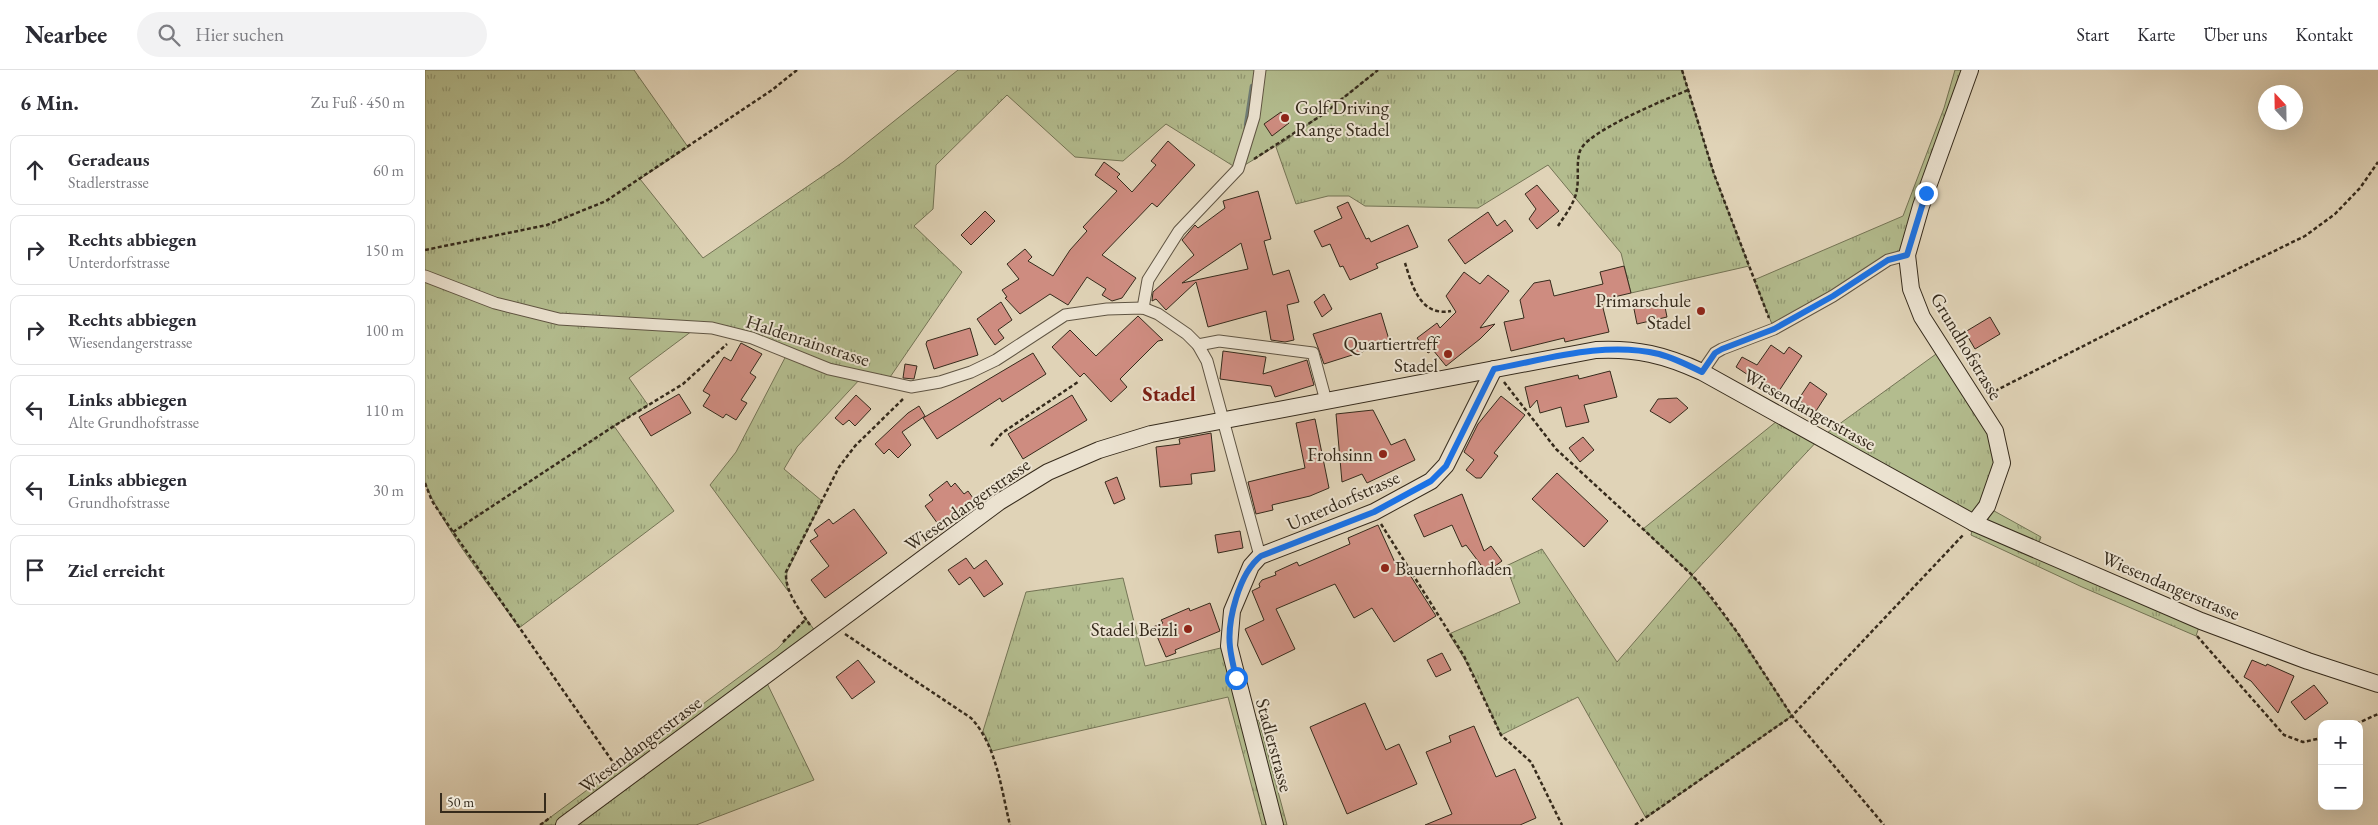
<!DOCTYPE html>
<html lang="de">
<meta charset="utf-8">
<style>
:root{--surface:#fff;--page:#f2f2f3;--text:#2b2b33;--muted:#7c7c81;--line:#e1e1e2}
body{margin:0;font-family:"EB Garamond",serif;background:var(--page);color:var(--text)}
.controls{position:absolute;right:15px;bottom:15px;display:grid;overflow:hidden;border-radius:10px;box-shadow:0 5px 20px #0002}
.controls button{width:45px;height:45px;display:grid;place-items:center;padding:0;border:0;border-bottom:1px solid var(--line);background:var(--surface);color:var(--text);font:25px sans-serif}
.compass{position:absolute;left:1833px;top:15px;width:45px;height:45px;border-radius:50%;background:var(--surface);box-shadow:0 5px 20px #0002;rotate:338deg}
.scale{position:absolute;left:15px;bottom:12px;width:106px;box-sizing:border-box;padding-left:5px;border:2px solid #362b1c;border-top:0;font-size:14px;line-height:18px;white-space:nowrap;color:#362b1c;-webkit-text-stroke:4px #ebe2d0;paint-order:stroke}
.stop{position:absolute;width:15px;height:15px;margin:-11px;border:4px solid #1a73e8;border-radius:50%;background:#fff}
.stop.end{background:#1a73e8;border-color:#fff;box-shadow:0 1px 5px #0008}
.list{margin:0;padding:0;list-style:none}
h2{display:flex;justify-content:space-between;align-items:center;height:65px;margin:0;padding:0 20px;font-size:21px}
h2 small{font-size:16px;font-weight:400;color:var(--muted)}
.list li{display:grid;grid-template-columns:32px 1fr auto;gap:15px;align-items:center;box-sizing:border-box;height:70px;margin:0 10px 10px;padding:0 10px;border:1px solid var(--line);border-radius:10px}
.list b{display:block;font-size:19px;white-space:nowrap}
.list p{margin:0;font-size:16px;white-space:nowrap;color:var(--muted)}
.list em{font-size:16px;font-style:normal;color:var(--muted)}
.icon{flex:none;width:28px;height:28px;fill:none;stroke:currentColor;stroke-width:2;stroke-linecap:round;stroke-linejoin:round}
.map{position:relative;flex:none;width:1953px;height:755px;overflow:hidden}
header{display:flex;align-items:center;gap:30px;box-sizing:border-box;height:70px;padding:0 25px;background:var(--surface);border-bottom:1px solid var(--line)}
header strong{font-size:24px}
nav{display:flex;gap:28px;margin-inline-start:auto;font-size:18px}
.search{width:350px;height:45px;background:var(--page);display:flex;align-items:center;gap:12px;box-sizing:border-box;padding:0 18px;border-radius:28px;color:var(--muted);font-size:19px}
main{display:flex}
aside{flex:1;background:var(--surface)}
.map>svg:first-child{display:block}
</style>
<header>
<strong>Nearbee</strong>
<div class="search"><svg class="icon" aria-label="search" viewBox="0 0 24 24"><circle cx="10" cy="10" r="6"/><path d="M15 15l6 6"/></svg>Hier suchen</div>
<nav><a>Start</a><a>Karte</a><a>Über uns</a><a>Kontakt</a></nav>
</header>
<main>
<aside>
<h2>6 Min.<small>Zu Fuß · 450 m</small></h2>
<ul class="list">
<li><svg class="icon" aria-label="ahead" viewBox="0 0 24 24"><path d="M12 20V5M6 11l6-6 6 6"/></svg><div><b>Geradeaus</b><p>Stadlerstrasse</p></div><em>60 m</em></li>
<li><svg class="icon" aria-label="right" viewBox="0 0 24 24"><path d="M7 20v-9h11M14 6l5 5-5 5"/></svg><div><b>Rechts abbiegen</b><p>Unterdorfstrasse</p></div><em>150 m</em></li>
<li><svg class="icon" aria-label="right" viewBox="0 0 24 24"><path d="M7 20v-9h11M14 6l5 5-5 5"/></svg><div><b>Rechts abbiegen</b><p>Wiesendangerstrasse</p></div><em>100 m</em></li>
<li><svg class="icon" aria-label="left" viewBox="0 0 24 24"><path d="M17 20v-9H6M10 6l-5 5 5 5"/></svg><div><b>Links abbiegen</b><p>Alte Grundhofstrasse</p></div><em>110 m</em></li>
<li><svg class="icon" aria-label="left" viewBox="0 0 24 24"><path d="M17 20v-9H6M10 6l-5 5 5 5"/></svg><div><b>Links abbiegen</b><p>Grundhofstrasse</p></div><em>30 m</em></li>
<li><svg class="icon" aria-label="arrive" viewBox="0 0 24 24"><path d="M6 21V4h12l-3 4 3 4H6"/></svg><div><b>Ziel erreicht</b></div></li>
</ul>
</aside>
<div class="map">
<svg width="1953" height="755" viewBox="0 0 1953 755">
<defs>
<pattern id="grass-tufts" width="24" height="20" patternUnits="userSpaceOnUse" patternTransform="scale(1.25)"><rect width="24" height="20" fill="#b3bc8e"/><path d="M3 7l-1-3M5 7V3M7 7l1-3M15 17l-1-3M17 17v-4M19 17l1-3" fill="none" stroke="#929973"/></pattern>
</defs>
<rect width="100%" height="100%" fill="#e0d3b7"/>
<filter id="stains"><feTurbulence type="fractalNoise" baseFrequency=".004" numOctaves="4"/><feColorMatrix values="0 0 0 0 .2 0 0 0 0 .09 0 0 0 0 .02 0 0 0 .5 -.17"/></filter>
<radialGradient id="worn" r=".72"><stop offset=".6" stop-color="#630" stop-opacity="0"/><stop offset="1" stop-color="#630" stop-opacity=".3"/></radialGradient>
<!-- grass -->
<g fill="url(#grass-tufts)" stroke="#747455">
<path d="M0,0H209L263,77L215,109L278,188L418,92L533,0H849L813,99L741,54L698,91L650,87L582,25L511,95L508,139L489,156L537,202L461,313L436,308L372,377L359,399L397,431L362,502L361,512L363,521L285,415L311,382L363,282L271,258L204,308L223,335L189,356L249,441L94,558C63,513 21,463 0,413Z"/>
<path d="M928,0H1257L1289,104L1324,196L1206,223L1196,183L1123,95L1053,138L940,136L924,126H903L871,134L851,77L890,50L885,42Z"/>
<path d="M1530,0H1545L1482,185L1349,259L1329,210L1478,146L1519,38Z"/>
<path d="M1518,279L1552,331L1577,393L1562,437L1616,467L1612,478L1776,551L1771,566L1657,517L1546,465L1549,453L1395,368L1267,505L1312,562L1367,646L1221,748L1153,627L1076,665L1049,605L1024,564L1095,533L1081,496L1117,479L1192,592L1267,505L1218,459L1357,347L1395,368Z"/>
<path d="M698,508L720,596L804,576L820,643L834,651L862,755H837L803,627L567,681L558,661L601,522Z"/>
<path d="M381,549L394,566L339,607L389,710L271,755H115L352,579Z"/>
</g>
<!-- park -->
<path fill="#b3bc8e" stroke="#747455" d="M835,0H953C908,37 863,70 813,99Z"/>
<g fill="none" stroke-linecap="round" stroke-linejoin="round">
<!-- stream -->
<path stroke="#707e78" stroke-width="4.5" d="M821,55L827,16"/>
</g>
<!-- building -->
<g fill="#ce8c80" stroke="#362b1c" fill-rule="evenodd">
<path d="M856,42L864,53L847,66L839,54Z"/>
<path d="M743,71L770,95L732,137L727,133L677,185L711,208L697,228L687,231L677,225L681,219L662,207L643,235L625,224L595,244L580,228L582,227L577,220L594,209L582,194L600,179L607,187L603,191L628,206L645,180L662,161L658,157L692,121L670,105L679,92L695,104L692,107L707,122L731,95L726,91Z"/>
<path d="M1112,115L1134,141L1112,159L1104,149L1111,139L1100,124Z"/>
<path d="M833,121L846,169L839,171L848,205L864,200L874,232L862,235L869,270L860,272L846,270L841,241L783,257L771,212L741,240L731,229L727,231L728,222L769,185L757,170L770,155L773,158L800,138L798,131ZM816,173L823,199L757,213Z"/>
<path d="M923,132L941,169L944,168L946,172L983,155L993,177L951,194L953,198L925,210L918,196L915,197L905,174L897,177L889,161L917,148L912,137Z"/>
<path d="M560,141L570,151L546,175L536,165Z"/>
<path d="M1063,142L1072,156L1080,150L1088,161L1040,194L1023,170Z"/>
<path d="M1199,196L1206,223L1176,230L1184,262L1140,272L1139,268L1086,281L1079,252L1099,248L1095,230L1109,213L1125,210L1129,226L1178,214L1175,202Z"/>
<path d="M1039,202L1055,214L1063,205L1084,221L1055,258L1070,254L1055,269L1021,296L1008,280L1003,283L992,268L1012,253L1015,258L1031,242L1021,226Z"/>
<path d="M899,224L907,239L897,247L889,232Z"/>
<path d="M1238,227L1242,247L1212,254L1208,234Z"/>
<path d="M576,232L587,250L573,260L579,268L570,275L552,249Z"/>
<path d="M956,243L965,273L899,294L888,264Z"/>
<path d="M713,246L738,270L733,271L695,309L702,317L686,332L659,303L655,307L627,277L645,260L671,286Z"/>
<path d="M1565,247L1575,264L1550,279L1540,262Z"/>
<path d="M545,258L553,285L509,299L501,274L502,271Z"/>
<path d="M316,273L337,284L325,303L331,307L316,330L322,333L311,350L301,344L298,348L278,336L285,325L278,321L299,287L306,291Z"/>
<path d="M1346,275L1359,284L1364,277L1377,286L1352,324L1311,297L1317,287L1332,295Z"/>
<path d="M798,281L841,287L838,304L882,290L889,315L850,327L846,316L795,309Z"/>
<path d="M608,283L621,304L577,332L575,328L512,369L498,348Z"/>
<path d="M480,294L492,296L489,309L478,308Z"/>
<path d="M1185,301L1192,327L1159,335L1164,352L1141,357L1136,337L1115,343L1112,330L1105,338L1100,317L1153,305L1154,309Z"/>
<path d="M1385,312L1402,324L1391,341L1373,330Z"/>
<path d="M254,324L266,343L226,366L214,347Z"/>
<path d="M431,325L446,339L430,356L424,350L418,355L410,348Z"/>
<path d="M647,325L662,350L598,389L583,364Z"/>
<path d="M1076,326L1100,345L1069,383L1073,386L1056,408H1051L1041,400L1049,390L1039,382L1053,354Z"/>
<path d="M1252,328L1263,338L1245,353L1225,341L1233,329Z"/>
<path d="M494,336L500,346L477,362L486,375L473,388L464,379L459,384L450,374L483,343Z"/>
<path d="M948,340L966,375L980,369L990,390L942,413L937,404L917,412L911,344Z"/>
<path d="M890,349L904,418L885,426L847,435L848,440L831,444L823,412L880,398L871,353Z"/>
<path d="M786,363L790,401L766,404L767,414L735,417L731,377L755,374L754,369Z"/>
<path d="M1158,367L1169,380L1155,392L1144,378Z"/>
<path d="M1132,403L1183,451L1159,477L1107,429Z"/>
<path d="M692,407L700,429L689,434L680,412Z"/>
<path d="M522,411L526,417L530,413L539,424L543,421L553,435L518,461L500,436L508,430L504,425Z"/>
<path d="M1037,424L1059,481L1066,476L1077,491L1066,499L1069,505L1065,507L1041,475L1037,477L1027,455L999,467L989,445Z"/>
<path d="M429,439L462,483L400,528L386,510L404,496L385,471L393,466L389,460L404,449L408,454Z"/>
<path d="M953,455L972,497L978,494L1011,546L969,572L947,538L929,548L910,514L851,539L870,579L837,595L820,559L839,550L827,521L835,517L834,514L837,510L851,505L850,502L872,492L874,496L925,474L923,468Z"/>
<path d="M815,461L818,478L793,483L790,465Z"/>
<path d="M541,488L549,499L561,490L578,514L559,527L545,507L534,515L523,500Z"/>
<path d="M785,533L795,561L750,580L751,583L741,587L728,557L738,553L736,550L764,538L765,541Z"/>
<path d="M1017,583L1026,600L1011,607L1002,590Z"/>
<path d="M433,590L450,612L427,629L411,607Z"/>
<path d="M1827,590L1841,596L1842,594L1869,606L1853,643L1826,611L1819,607Z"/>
<path d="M1889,615L1903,633L1880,650L1866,632Z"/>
<path d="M940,633L961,680L974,674L992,714L922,744L885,657Z"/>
<path d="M1049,656L1071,707L1090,699L1111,748L1095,755H1000L1027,744L1001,682L1026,672L1024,666Z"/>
</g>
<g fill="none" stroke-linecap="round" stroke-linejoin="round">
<!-- street casing -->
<g stroke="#605543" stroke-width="13">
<g id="street">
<path d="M0,206L70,233L134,249L287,258L327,268L404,299L486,317L515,312L546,302L571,290L640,245L682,239L718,238L733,244L762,264L773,275L782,291L835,486"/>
<path d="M718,238L723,210L754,161L813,99L829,47L835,0"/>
<path d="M773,275L794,271L888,283L901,331"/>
<path d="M1277,302L1290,283L1297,279L1349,259L1408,226L1463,190L1482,185"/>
</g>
</g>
<!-- secondary casing -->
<g stroke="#362b1c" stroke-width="18">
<g id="secondary">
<path d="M1545,0L1496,136L1482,185L1486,219L1497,247L1570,361L1577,393L1562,436L1549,453"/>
<path d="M139,755L574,432L623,402L674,380L726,364L1171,280C1211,278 1240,285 1277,302L1549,453L1776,551L1883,591L1953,614"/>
<path d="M850,755L804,576L807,541L826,496L835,486L949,442L1006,411L1021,395L1069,299"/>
</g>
</g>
<!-- path -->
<g stroke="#362b1c" stroke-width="2.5" stroke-dasharray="4 2.5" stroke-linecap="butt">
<path d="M1257,0L1289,104L1344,248"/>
<path d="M829,89L897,45L953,0"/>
<path d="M1133,156C1140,145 1150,133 1152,119C1154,107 1151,92 1155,81C1162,61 1242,29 1263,20"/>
<path d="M0,180L122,155L181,131L347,20L372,0"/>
<path d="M980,193C987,215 995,247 1026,241"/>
<path d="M1079,312L1131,379L1218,459L1267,505L1284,524L1312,562L1367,646L1459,755"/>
<path d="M1564,324L1737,236L1880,166L1910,144L1935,118L1953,92"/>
<path d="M566,376L577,363L653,312"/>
<path d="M0,413L7,431L28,462L192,698"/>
<path d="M956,454L1039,586L1076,665L1106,692L1137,755"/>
<path d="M28,462L189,356L258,314L302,274"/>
<path d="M385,555C374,539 360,522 361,502L414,397L430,376L479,328"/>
<path d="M420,564L546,648C572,676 576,719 585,755"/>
<path d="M1772,566L1859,665L1878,672L1897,668"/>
<path d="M358,572L381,549"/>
<path d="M1931,654L1953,644"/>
<path d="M115,755L126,747"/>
<path d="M1210,755L1367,646L1539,464"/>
</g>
<!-- street -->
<use href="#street" stroke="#ebe2d0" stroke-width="11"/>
<!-- secondary -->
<use href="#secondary" stroke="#ebe2d0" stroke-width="16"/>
</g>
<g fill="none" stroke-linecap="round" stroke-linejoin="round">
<!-- route -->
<path stroke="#1a73e8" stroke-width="6" d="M811,608C809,598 806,587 805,577C802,551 814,503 836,486L949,442L1006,411L1021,396L1069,299C1123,289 1179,271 1234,284C1249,288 1263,295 1277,302L1290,283L1297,279L1349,259L1408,226L1463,190L1482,185L1501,123"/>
</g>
<!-- markers -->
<g fill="#8f2418" stroke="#ebe2d0" stroke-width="2">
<circle cx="860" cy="48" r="5"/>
<circle cx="1276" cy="241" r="5"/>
<circle cx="1023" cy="284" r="5"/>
<circle cx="958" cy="384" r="5"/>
<circle cx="960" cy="498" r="5"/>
<circle cx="763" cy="559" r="5"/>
</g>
<g text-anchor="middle" stroke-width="4" stroke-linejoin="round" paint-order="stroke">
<!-- poi labels -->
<g font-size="19" fill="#362b1c" stroke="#ebe2d0" text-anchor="end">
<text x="870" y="44" text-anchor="start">Golf Driving<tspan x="870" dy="22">Range Stadel</tspan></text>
<text x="1266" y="237">Primarschule<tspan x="1266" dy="22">Stadel</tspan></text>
<text x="1013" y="280">Quartiertreff<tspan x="1013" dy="22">Stadel</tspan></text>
<text x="948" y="391">Frohsinn</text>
<text x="970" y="505" text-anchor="start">Bauernhofladen</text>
<text x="753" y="566">Stadel Beizli</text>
</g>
<!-- street labels -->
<g font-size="19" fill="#362b1c" stroke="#ebe2d0">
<text transform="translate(383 270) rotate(18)" y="7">Haldenrainstrasse</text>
<text transform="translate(1542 276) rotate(59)" y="7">Grundhofstrasse</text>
<text transform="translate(1385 339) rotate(29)" y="7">Wiesendangerstrasse</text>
<text transform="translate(918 430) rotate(-24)" y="7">Unterdorfstrasse</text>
<text transform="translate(542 434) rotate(-35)" y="7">Wiesendangerstrasse</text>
<text transform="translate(1746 515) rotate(23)" y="7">Wiesendangerstrasse</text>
<text transform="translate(215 674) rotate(-37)" y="7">Wiesendangerstrasse</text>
<text transform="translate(850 675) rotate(75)" y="7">Stadlerstrasse</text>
</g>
<!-- quarter labels -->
<g font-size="21" font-weight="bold" fill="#7a1f14" stroke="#ebe2d0">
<text x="744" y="331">Stadel</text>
</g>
</g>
<rect width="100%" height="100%" filter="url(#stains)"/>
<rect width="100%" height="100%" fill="url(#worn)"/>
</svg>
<div class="controls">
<button>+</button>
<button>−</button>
</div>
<svg class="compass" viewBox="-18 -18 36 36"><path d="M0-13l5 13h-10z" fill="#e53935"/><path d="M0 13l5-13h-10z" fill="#7c7c81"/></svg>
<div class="scale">50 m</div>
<div class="stop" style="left:811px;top:608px"></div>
<div class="stop end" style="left:1501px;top:123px"></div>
</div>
</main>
